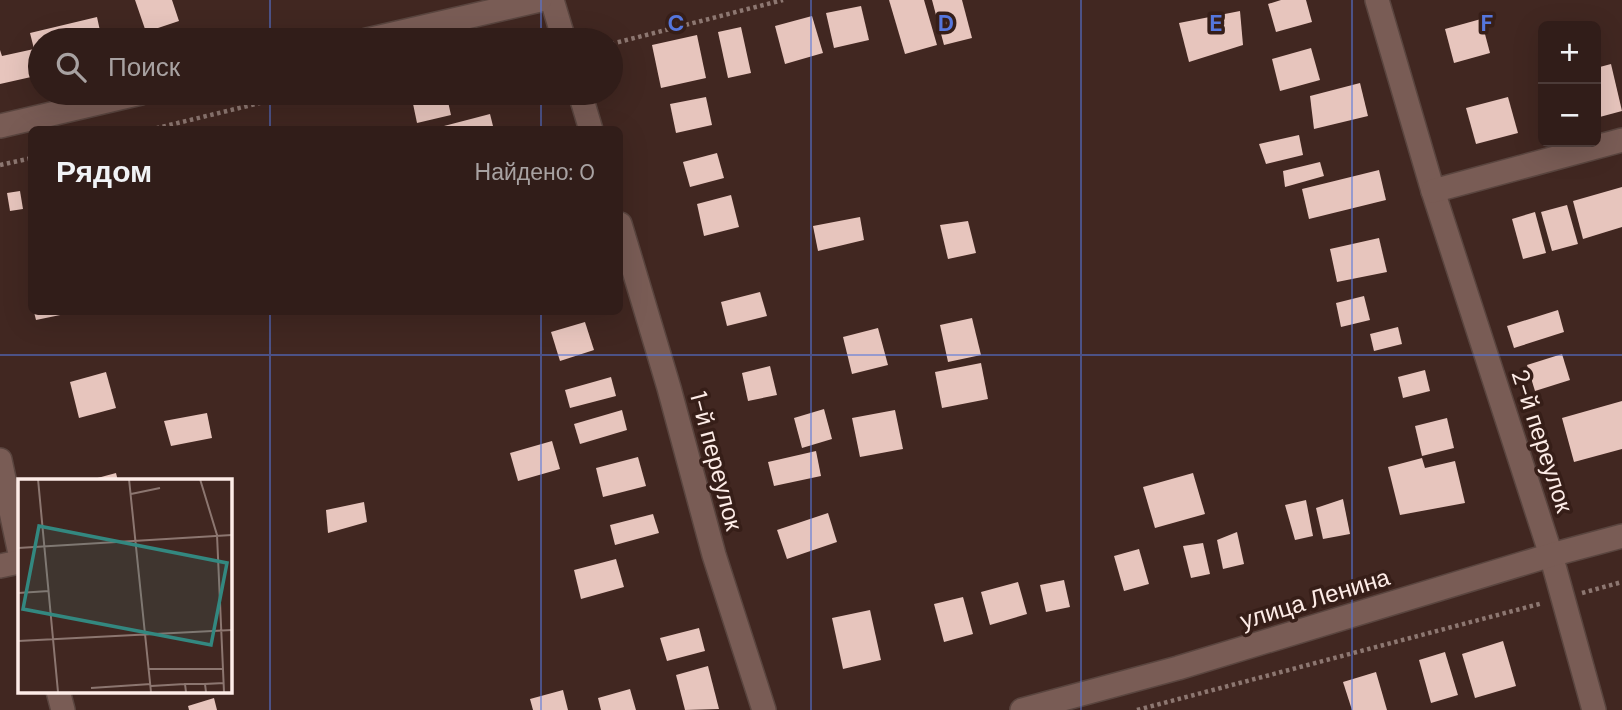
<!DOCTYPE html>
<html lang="ru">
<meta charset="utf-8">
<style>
:root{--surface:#311d19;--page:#392622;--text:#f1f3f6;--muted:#a8a2a2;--line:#4c3b38}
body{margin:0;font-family:"DM Sans",sans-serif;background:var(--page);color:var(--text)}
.controls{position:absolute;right:21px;top:21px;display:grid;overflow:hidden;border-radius:10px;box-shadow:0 7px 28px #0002}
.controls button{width:63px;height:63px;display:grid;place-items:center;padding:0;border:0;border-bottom:2px solid var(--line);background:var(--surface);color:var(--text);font:35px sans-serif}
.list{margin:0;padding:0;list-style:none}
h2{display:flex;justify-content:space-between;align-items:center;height:91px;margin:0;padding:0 28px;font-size:30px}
h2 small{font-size:23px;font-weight:400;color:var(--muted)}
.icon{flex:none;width:38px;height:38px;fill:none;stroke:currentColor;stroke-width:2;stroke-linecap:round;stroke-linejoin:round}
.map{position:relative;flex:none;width:1622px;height:710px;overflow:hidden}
.search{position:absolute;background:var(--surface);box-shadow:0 7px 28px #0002;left:28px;top:28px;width:595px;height:77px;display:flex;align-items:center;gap:18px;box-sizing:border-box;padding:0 24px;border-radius:38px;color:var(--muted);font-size:26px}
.panel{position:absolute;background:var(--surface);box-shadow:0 7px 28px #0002;left:28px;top:126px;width:595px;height:189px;border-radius:10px}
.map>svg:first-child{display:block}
</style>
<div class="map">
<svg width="1622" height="710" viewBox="0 0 1622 710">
<rect width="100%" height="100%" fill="#412721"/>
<!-- building -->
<g fill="#e7c5bd">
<path d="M135,0H172L179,21L146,32Z"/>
<path d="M889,0H924L937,45L905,54Z"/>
<path d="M932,0H962L972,38L944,45Z"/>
<path d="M1281,0H1306L1312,22L1276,32L1268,4Z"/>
<path d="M861,6L869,40L834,48L826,13Z"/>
<path d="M1240,11L1243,45L1189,62L1179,23Z"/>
<path d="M812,16L823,53L785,64L775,26Z"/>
<path d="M97,17L102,40H40V75L0,84V50L2,56L34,49L30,33Z"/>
<path d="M1481,19L1490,53L1454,63L1445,29Z"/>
<path d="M741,27L751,73L728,78L718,32Z"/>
<path d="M697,35L706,78L661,88L652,45Z"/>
<path d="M1311,48L1320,80L1280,91L1272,59Z"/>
<path d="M1611,64L1622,111L1596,118V68Z"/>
<path d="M1360,83L1368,116L1314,129L1310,96Z"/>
<path d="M440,93H446L451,115L417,123L412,99Z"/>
<path d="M706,97L712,125L676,133L670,104Z"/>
<path d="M1508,97L1518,133L1476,144L1466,108Z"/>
<path d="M490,114L494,130H445L444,126Z"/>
<path d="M1299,135L1303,155L1266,164L1259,144Z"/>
<path d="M717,153L724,178L690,187L683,162Z"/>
<path d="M1320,162L1324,176L1285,187L1283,171Z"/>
<path d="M1379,170L1386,200L1309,219L1302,189Z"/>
<path d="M1622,187V227L1583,239L1573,201Z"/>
<path d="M20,191L23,209L10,211L7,193Z"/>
<path d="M731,195L739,227L704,236L697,204Z"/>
<path d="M1567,205L1578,244L1552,251L1541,212Z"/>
<path d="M1535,212L1546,253L1523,259L1512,219Z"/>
<path d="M860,217L864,240L818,251L813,226Z"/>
<path d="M968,221L976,253L948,259L940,225Z"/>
<path d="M1379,238L1387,272L1337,282L1330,249Z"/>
<path d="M760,292L767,316L727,326L721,302Z"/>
<path d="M1364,296L1370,320L1341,327L1336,303Z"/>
<path d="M1558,310L1564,332L1514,348L1507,326Z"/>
<path d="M34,312H70V313L36,320Z"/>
<path d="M972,318L981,355L948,362L940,325Z"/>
<path d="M585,322L594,350L560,361L551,332Z"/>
<path d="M1398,327L1402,344L1374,351L1370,334Z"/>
<path d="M878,328L888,365L852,374L843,337Z"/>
<path d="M1562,354L1570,380L1535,391L1527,365Z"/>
<path d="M981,363L988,399L942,408L935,372Z"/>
<path d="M770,366L777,395L748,401L742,373Z"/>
<path d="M1425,370L1430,391L1403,398L1398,377Z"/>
<path d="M106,372L116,408L79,418L70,382Z"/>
<path d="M611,377L616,396L570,408L565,390Z"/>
<path d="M1622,401V449L1574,462L1562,418Z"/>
<path d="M824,409L832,439L802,448L794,418Z"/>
<path d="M622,410L627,430L580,444L574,424Z"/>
<path d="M895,410L903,449L860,457L852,418Z"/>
<path d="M207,413L212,438L171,446L164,421Z"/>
<path d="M1447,418L1454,448L1422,456L1415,426Z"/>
<path d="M552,441L560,469L518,481L510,453Z"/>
<path d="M816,451L821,476L774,486L768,462Z"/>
<path d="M638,457L646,486L603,497L596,468Z"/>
<path d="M1422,458L1425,468L1455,461L1465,503L1400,515L1388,467Z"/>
<path d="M116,473L118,481H90V480Z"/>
<path d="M1193,473L1205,514L1155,528L1143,487Z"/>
<path d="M1343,499L1350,534L1323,539L1316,508Z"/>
<path d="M1306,500L1313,536L1295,540L1285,505Z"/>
<path d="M364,502L367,522L328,533L326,510Z"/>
<path d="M828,513L837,542L787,559L777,530Z"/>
<path d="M653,514L659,533L615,545L610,525Z"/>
<path d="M1237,532L1244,564L1223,569L1217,540Z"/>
<path d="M1203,543L1210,574L1191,578L1183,546Z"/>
<path d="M1139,549L1149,584L1124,591L1114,556Z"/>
<path d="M616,559L624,587L581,599L574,570Z"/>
<path d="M1064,580L1070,607L1046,612L1040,585Z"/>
<path d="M1018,582L1027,614L990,625L981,592Z"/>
<path d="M963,597L973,634L944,642L934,604Z"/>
<path d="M870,610L881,660L843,669L832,618Z"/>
<path d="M699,628L705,651L667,661L660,638Z"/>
<path d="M1503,641L1516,686L1475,698L1462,654Z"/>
<path d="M1445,652L1458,695L1431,703L1419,660Z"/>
<path d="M708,666L719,709L685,710L676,675Z"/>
<path d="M1376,672L1387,710H1352L1343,682Z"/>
<path d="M630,689L636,710H601L598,698Z"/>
<path d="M563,690L568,710H533L530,699Z"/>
<path d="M214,698L217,710H189L188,706Z"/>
</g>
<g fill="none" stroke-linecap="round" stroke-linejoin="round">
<!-- minor casing -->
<g stroke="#5a453f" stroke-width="26">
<g id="minor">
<path d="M552,0L564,40"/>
<path d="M1377,0L1433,191L1551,555L1594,710"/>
<path d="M367,40L540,0"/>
<path d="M580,93L591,130"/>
<path d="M0,126L141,93"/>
<path d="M1433,191L1622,140"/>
<path d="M620,224L669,388L714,555L764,710"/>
<path d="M0,460L19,549"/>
<path d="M0,566L19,562"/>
<path d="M58,691L63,710"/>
<path d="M1022,710L1178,668L1551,555L1622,536"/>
</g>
</g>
<!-- path -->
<g stroke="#8d7771" stroke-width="4.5" stroke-dasharray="3.5 3.5" stroke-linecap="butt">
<path d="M611,44L783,0"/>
<path d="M149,130L301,93"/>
<path d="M0,165L32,158"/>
<path d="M1582,593L1622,582"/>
<path d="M1137,710L1543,603"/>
</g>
<!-- minor -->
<use href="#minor" stroke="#795c55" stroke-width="23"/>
</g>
<!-- grid -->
<path fill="none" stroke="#5576dc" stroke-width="2" stroke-opacity="0.55" d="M270,0V40M541,0V40M811,0V710M1081,0V710M1352,0V710M270,93V130M541,93V130M270,312V710M541,312V710M0,355H1622"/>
<g text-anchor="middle" stroke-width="7" stroke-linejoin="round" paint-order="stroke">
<!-- street labels -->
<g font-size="24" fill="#fdece7" stroke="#361e18">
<text transform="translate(1542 441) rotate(72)" y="8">2-й переулок</text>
<text transform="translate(716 461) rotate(75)" y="8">1-й переулок</text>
<text transform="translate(1315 599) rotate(-17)" y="8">улица Ленина</text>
</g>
</g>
<!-- overview -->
<g transform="translate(18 479)">
<rect width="214" height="214" fill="#412721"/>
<path fill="none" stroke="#8c7670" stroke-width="2" d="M20,0L40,213M111,0L133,213M182,0L199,56L206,213M113,15L142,9M0,69L214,56M0,114L31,112M0,162L214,151M131,190H205M133,207L167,205M73,209L133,205M168,213L167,205H187M188,213L187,205L206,204"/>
<path fill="#338880" fill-opacity="0.15" stroke="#338880" stroke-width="3.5" d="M21,47L209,84L193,166L5,130Z"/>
<rect width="214" height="214" fill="none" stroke="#fdece7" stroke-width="3.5"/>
</g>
<g font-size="23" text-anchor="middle" font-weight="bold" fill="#5576dc" stroke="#361e18" stroke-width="7" stroke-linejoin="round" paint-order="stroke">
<text x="676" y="31">C</text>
<text x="946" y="31">D</text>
<text x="1216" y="31">E</text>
<text x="1487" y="31">F</text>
</g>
</svg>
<div class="controls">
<button>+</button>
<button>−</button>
</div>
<div class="search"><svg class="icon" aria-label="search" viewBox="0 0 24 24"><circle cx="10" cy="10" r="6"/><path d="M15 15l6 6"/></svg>Поиск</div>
<section class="panel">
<h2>Рядом<small>Найдено: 0</small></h2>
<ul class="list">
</ul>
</section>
</div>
